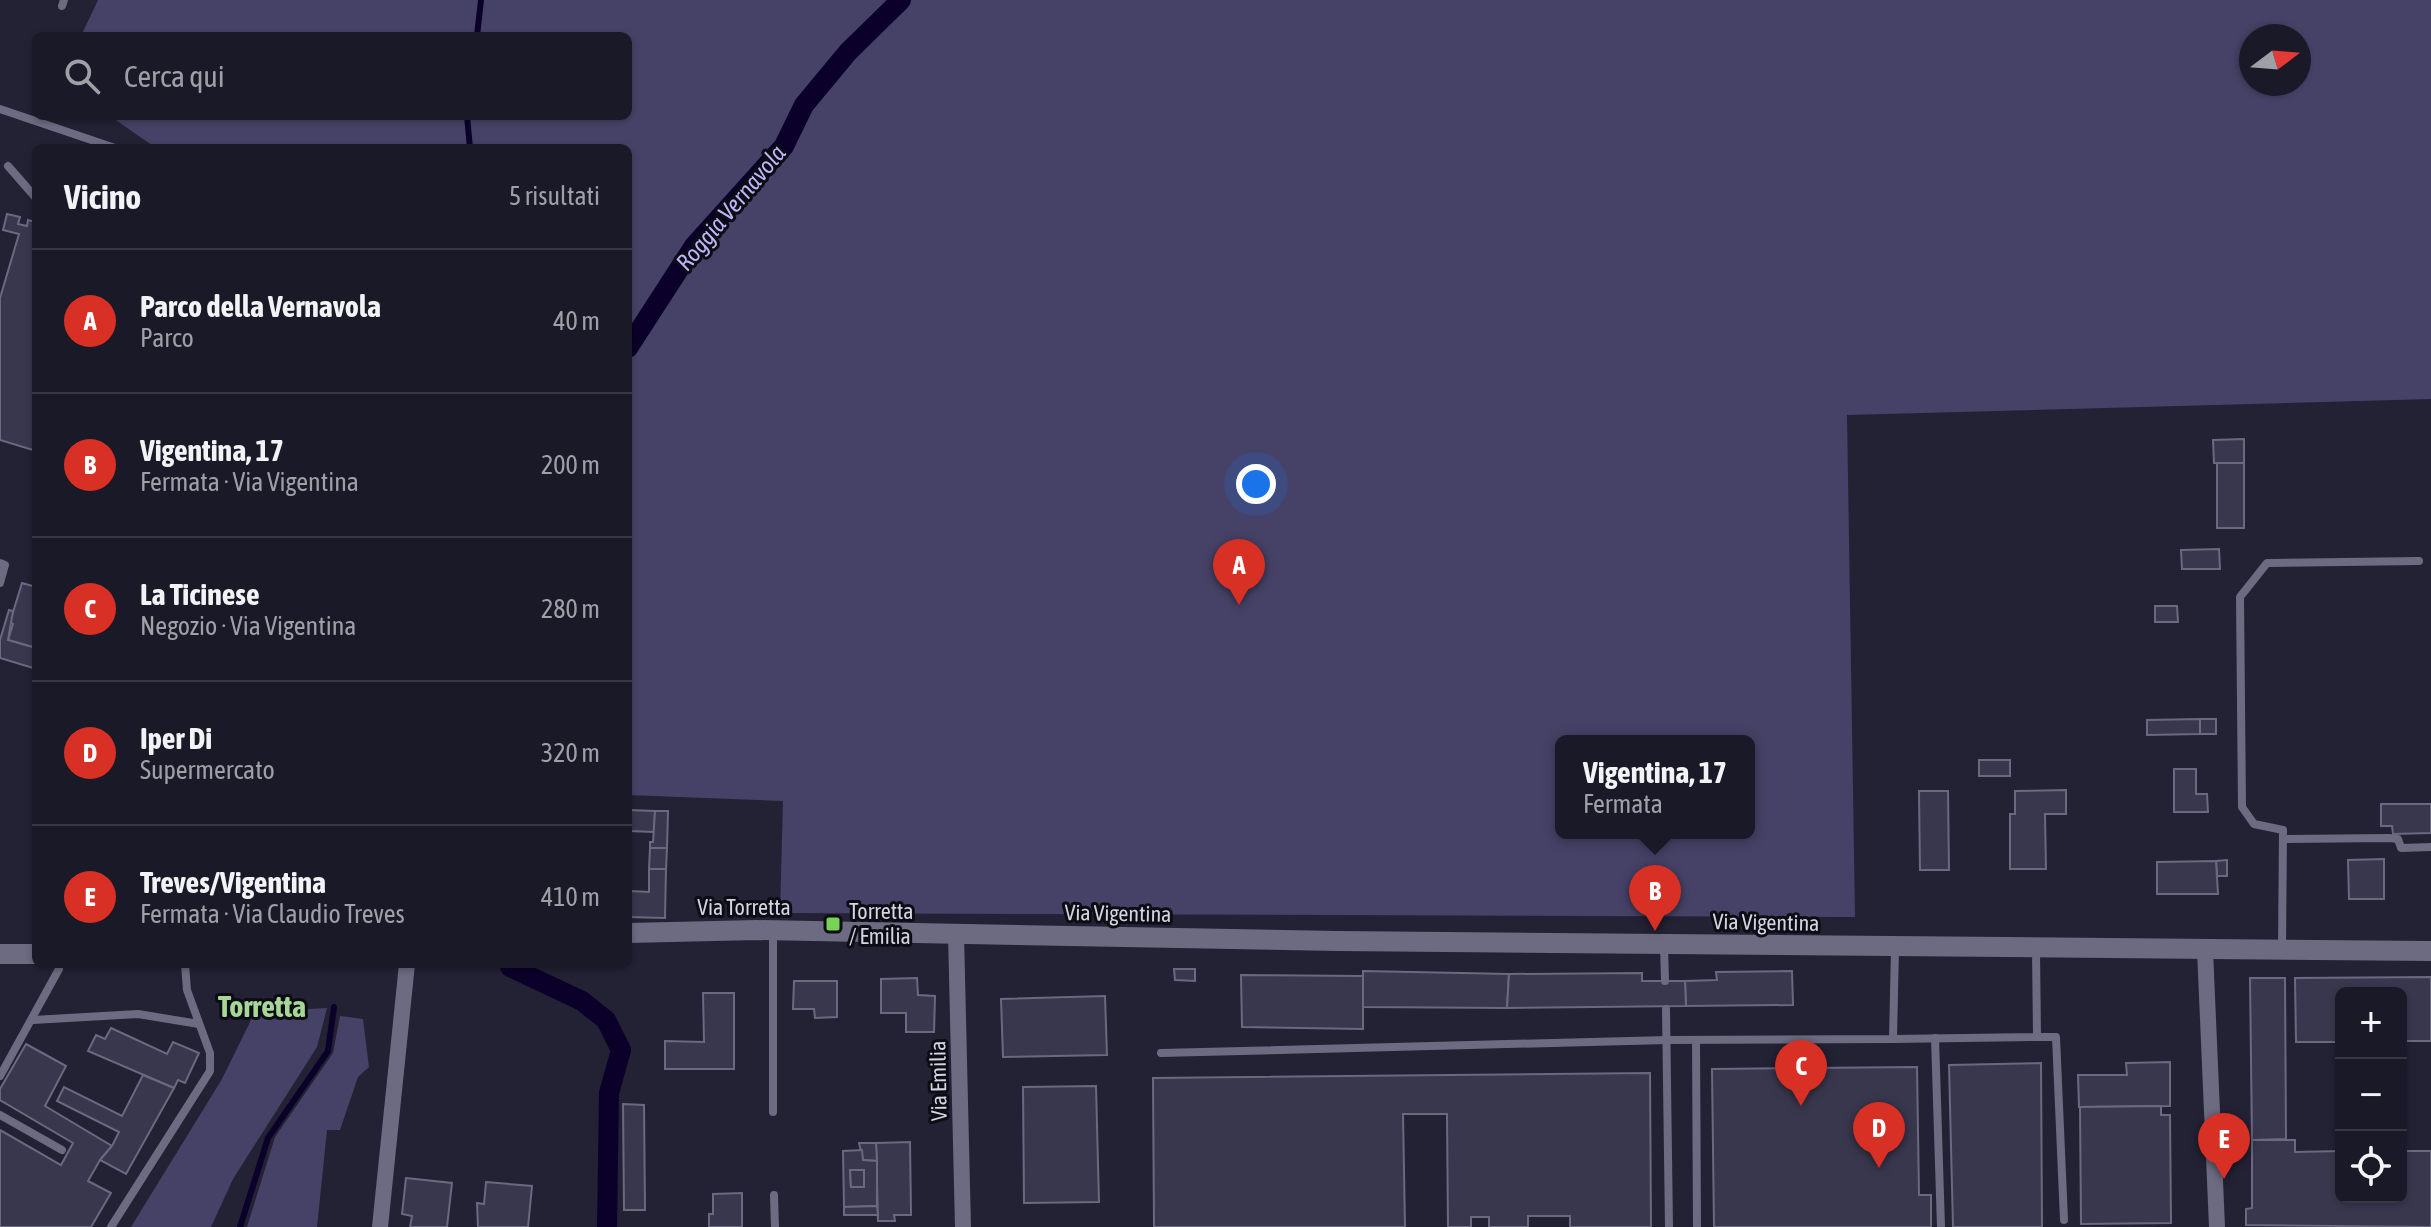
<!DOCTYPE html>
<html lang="it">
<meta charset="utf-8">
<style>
:root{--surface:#1a1927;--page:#272633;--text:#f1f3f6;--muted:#9fa0a7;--line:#383844;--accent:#d93025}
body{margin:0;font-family:"Asap Condensed",sans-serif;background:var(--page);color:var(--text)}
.controls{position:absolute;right:24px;bottom:24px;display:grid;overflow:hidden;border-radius:12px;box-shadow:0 2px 6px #0004}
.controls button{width:72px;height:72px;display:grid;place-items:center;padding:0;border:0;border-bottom:2px solid var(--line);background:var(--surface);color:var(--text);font:40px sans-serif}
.compass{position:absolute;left:2239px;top:24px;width:72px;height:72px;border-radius:50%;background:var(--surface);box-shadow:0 2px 6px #0004;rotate:74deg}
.you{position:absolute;left:1256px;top:484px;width:28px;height:28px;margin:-20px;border:6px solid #fff;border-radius:50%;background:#1a73e8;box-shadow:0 0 0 12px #1a73e833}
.badge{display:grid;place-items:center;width:52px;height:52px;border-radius:50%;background:var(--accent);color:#fff;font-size:26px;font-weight:700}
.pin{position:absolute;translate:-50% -66px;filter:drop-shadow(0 2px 4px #0008)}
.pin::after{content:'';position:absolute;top:42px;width:28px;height:24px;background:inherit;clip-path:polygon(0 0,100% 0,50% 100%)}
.popup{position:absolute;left:1555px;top:735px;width:200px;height:104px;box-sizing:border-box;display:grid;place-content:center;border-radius:12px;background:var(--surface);filter:drop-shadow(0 2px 6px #0005);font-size:26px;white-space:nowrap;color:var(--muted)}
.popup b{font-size:30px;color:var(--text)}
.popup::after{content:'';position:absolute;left:50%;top:100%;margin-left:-16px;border:16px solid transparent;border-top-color:var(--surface)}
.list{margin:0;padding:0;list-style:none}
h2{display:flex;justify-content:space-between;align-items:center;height:104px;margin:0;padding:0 32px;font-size:34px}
h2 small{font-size:26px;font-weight:400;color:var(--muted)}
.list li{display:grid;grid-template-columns:52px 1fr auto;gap:24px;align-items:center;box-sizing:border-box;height:144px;padding:0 32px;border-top:2px solid var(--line)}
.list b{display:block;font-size:30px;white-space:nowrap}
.list p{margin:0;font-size:26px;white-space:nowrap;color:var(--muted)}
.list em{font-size:26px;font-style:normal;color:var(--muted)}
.icon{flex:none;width:44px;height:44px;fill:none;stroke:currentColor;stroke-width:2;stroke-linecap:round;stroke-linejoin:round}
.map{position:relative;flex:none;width:2431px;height:1227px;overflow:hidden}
.search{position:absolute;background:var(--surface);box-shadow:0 2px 6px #0004;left:32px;top:32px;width:600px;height:88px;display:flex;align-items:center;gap:20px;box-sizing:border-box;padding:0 28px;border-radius:12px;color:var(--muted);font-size:30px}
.panel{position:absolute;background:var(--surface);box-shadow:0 2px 6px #0004;left:32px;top:144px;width:600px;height:824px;border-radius:12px}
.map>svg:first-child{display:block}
</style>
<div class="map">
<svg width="2431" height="1227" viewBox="0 0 2431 1227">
<rect width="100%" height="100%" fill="#232134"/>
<!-- green -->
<g fill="#464267" fill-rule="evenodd">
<path d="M98,0H2431V399L1847,415L1855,917L780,913L783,801L628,795V148H156L110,116H628V36H81ZM2299,36V84H2251V36ZM1749,741V833H1561V741Z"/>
<path d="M327,1008L317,1047L233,1179L211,1227H131L222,1079L250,1022L252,1012Z"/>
<path d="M340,1016L363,1019L369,1067L358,1077L340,1130H327L317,1227H247L275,1137L333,1053Z"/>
</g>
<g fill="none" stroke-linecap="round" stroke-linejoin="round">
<!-- stream -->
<g stroke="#0b002a" stroke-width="6">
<path d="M477,36L481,0"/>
<path d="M467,116L470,148"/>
<path d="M240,1227L268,1138L328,1051L334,1007"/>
</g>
<!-- canal -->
<g stroke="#0b002a" stroke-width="20">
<path d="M628,348L694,246L784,146L804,105L848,52L901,0"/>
<path d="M510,967L582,1001L606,1020L621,1050L609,1093L607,1227"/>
</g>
</g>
<!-- building -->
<g fill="#39374d" stroke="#6a6980" stroke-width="2" fill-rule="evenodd">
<path d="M7,214L20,217L18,224L27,226L28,220L36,222V451L0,440V298L19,234L3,230Z"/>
<path d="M2244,439V463H2214L2213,440Z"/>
<rect x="2217" y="463" width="27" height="65"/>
<path d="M2219,549L2220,569H2182L2181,550Z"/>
<path d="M22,583L36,587V648L8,640L13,624L10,622Z"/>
<path d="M2155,606H2177L2178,622H2155Z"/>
<path d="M9,610L13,611L8,640L36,648L33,668L0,658V640Z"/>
<path d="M2200,719V734L2147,735V720Z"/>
<rect x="2200" y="719" width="16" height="15"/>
<rect x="1979" y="760" width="31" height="16"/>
<path d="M2174,769H2196V794H2207L2208,812H2174Z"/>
<path d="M2066,790V814H2045L2046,869H2010V814H2015V791Z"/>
<path d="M1919,791H1948L1949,870H1920Z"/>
<path d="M2381,804H2431V833L2393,834L2392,826H2381Z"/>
<path d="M629,810L655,811L654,832L629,831Z"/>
<path d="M655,811H668L667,848H650V842H653Z"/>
<path d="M650,848H667L666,869H649Z"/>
<path d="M2384,859V899H2349L2348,860Z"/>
<path d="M2227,860V876H2217L2216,861Z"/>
<path d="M2216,861L2218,894H2157V862Z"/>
<path d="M649,869H666L665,918L628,917V899H630L631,891L649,892Z"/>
<path d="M1174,969H1195V981L1175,980Z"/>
<path d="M1363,971L1509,974L1507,1008L1363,1007Z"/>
<path d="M1792,971L1793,1005L1686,1006L1685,981L1717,980L1716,972Z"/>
<path d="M1642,973V981H1685L1686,1006L1507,1008L1509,974Z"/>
<path d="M1241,975L1363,976V1029L1242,1027Z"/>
<path d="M2431,977V1041H2401V993H2341V1042H2296L2295,978Z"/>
<path d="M917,978L918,995L935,996L934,1032H906V1013H881V979Z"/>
<path d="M2250,978H2285L2286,1139L2252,1140Z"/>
<path d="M794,981H837V1017L815,1018L814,1009H793Z"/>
<path d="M703,993H734V1069H665V1041L704,1042Z"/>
<path d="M1105,996L1107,1055L1003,1057L1001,999Z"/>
<path d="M111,1028L167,1054L173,1042L199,1053L185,1083L178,1080L174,1088L88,1051L96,1035L105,1039Z"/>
<path d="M26,1044L66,1066L45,1106L112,1146L100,1160L88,1181L111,1193L91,1227H0V1130L61,1165L73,1143L0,1100V1089Z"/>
<path d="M2170,1062V1106L2079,1107L2078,1075H2127L2126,1063Z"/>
<path d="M2041,1063L2042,1227H1953L1949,1065Z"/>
<path d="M1917,1067L1919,1195H1931V1227H1714L1712,1069Z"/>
<path d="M1650,1073L1651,1227H1570V1216H1528V1227H1489V1217H1471V1227H1448L1447,1114H1403L1405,1227H1154L1153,1078Z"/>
<path d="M143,1075L174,1088L126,1174L100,1160L112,1146L119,1132L57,1101L64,1087L122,1116Z"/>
<path d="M1096,1086L1099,1202L1024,1203L1023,1087Z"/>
<path d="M623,1104L644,1105L645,1210H624Z"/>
<path d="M2161,1106V1115H2170L2171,1223L2081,1224L2080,1107Z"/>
<path d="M2252,1140H2295V1152L2341,1151V1197H2401V1151H2431V1227L2246,1225V1209L2252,1208Z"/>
<path d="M910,1142L911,1215H894L895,1221H878L876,1143Z"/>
<path d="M859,1143H876L877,1161L863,1160Z"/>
<path d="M862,1150L863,1160L877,1161V1206L844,1207L843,1151ZM850,1170H864V1187H851Z"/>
<path d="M850,1170H864V1187H851Z"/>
<path d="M406,1178L452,1183L447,1227H410L412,1216L402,1214Z"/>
<path d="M486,1182L532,1186L528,1227H478L477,1203L484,1204Z"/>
<path d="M742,1193V1227H709V1214H713V1194Z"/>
<path d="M877,1206L878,1215H844V1207Z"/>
</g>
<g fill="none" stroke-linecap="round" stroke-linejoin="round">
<!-- service -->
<g stroke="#6c6b82" stroke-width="8">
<path d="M62,6L64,0"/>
<path d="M0,109L115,148"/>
<path d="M8,166L36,198"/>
<path d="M0,563L5,565L0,583"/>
<path d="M2283,839L2389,838L2398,839L2401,848L2431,847"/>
<path d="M773,931V1112"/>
<path d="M1664,945L1665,981"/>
<path d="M2282,949L2283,830L2254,824L2242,807L2240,597L2267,563L2419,561"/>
<path d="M1666,1009L1669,1227"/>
<path d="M33,1020L138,1014L199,1024"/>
<path d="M2037,1037H2056L2064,1220"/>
<path d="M1935,1038L1941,1227"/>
<path d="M1893,1039L2037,1037L2036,950"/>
<path d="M1696,1040L1697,1227"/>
<path d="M1161,1053L1667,1040L1893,1039L1895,948"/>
<path d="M0,1076L59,969V964"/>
<path d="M0,1115L62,1150"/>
<path d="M774,1195L775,1227"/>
<path d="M111,1227L210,1071V1053L187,990L185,964"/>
</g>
<!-- minor -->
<g stroke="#6c6b82" stroke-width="16">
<path d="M956,934L963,1227"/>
<path d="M2205,950L2217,1227"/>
<path d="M380,1227L407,964"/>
</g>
<!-- tertiary -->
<g stroke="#6c6b82" stroke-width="20">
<path d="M628,933L757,930L1338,941L2431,951"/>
<path d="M0,954H36"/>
</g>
</g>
<!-- markers -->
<rect fill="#79d157" stroke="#0c0c14" stroke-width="3" x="825" y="916" width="16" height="16" rx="4"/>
<g text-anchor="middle" stroke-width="6" stroke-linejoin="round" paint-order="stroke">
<!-- street labels -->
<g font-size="22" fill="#d4d3e1" stroke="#0c0c14">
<text x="744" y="915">Via Torretta</text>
<text transform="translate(1118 913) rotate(1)" y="8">Via Vigentina</text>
<text transform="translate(1766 922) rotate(1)" y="8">Via Vigentina</text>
<text transform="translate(938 1081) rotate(-91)" y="8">Via Emilia</text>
</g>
<!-- poi labels -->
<g font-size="22" fill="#d4d3e1" stroke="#0c0c14" text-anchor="start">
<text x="849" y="919">Torretta<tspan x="849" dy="25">/ Emilia</tspan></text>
</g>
<!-- water labels -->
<g font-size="24" font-style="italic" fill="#bbb5f9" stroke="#0c0c14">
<text transform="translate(731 208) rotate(-50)" y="8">Roggia Vernavola</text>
</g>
<!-- district labels -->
<g font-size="30" font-weight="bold" fill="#a7d797" stroke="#0c0c14">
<text x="262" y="1017">Torretta</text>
</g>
</g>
</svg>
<div class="controls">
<button>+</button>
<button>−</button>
<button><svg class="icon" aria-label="locate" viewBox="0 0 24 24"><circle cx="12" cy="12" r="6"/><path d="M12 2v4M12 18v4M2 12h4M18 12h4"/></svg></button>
</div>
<svg class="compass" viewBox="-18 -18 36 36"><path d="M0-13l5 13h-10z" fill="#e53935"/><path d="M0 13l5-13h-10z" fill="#9fa0a7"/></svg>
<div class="you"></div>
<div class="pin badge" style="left:1239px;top:605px">A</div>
<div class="pin badge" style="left:1655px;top:931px">B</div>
<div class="popup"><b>Vigentina, 17</b>Fermata</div>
<div class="pin badge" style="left:1801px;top:1106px">C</div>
<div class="pin badge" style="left:1879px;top:1168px">D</div>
<div class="pin badge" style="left:2224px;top:1179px">E</div>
<div class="search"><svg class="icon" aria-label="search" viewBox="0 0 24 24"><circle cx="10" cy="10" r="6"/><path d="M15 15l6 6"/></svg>Cerca qui</div>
<section class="panel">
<h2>Vicino<small>5 risultati</small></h2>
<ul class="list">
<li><span class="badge">A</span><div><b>Parco della Vernavola</b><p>Parco</p></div><em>40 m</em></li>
<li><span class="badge">B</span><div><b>Vigentina, 17</b><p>Fermata · Via Vigentina</p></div><em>200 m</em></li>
<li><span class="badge">C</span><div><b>La Ticinese</b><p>Negozio · Via Vigentina</p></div><em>280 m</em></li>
<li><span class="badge">D</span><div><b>Iper Di</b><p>Supermercato</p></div><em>320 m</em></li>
<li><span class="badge">E</span><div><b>Treves/Vigentina</b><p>Fermata · Via Claudio Treves</p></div><em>410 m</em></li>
</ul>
</section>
</div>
